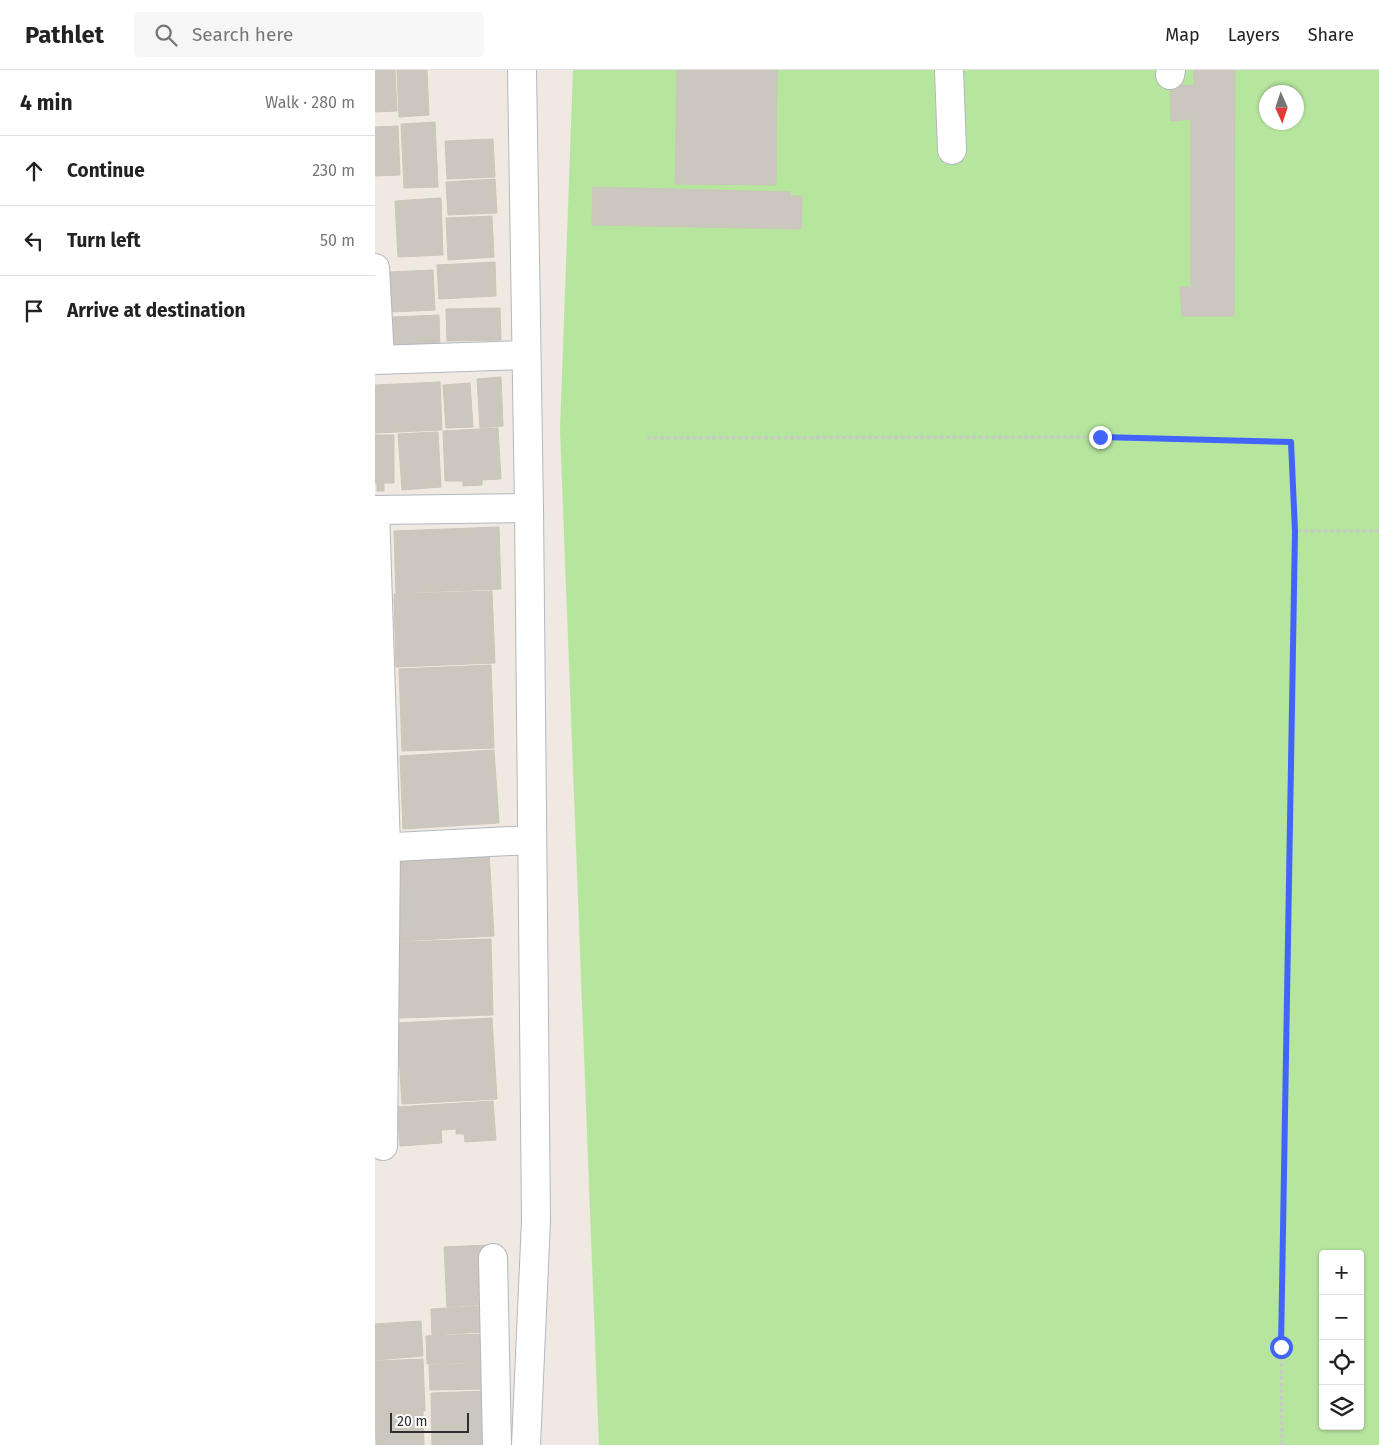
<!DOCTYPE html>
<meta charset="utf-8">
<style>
:root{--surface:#fff;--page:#f6f6f6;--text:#222;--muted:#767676;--line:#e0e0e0}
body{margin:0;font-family:"Fira Sans",sans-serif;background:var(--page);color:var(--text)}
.controls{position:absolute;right:15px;bottom:15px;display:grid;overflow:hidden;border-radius:5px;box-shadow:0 1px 4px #0004}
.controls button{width:45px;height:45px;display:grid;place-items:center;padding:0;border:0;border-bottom:1px solid var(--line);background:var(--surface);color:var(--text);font:25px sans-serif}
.compass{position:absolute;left:884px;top:15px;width:45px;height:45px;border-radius:50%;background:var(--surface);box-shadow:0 1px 4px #0004;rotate:177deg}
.scale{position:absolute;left:15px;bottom:12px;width:79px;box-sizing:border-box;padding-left:5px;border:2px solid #2e2e2e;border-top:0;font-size:14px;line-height:18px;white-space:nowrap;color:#2e2e2e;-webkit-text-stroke:4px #fff;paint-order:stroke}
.stop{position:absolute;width:15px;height:15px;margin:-11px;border:4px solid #4264fb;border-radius:50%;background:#fff}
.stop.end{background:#4264fb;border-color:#fff;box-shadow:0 1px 5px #0008}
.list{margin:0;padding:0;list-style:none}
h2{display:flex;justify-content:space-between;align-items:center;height:65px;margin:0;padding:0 20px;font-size:21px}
h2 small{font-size:16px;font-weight:400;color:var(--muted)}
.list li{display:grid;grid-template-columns:32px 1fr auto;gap:15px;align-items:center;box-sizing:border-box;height:70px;padding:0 20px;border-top:1px solid var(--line)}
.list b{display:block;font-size:19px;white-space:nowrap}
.list em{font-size:16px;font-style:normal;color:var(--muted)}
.icon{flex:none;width:28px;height:28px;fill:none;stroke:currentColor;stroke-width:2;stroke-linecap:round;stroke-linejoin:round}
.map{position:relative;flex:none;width:1004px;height:1375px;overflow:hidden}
header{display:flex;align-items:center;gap:30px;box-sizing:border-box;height:70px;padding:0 25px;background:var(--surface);border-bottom:1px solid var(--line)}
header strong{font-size:24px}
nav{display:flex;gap:28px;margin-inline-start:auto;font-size:18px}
.search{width:350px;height:45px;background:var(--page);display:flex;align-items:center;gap:12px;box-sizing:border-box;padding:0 18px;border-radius:5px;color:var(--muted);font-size:19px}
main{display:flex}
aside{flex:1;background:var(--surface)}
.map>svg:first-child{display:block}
</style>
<header>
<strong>Pathlet</strong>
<div class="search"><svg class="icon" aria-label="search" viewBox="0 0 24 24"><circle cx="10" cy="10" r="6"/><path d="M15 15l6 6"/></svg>Search here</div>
<nav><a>Map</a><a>Layers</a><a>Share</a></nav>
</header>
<main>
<aside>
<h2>4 min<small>Walk · 280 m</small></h2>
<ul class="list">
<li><svg class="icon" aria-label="ahead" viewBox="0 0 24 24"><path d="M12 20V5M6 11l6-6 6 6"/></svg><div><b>Continue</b></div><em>230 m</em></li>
<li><svg class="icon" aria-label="left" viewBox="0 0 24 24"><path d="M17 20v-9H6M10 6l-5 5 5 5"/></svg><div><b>Turn left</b></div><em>50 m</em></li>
<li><svg class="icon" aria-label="arrive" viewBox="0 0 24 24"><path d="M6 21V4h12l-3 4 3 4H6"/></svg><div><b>Arrive at destination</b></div></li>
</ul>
</aside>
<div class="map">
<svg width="1004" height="1375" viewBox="0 0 1004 1375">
<rect width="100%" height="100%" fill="#efe9e1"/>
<!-- green -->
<path fill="#b6e59e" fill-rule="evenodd" d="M198,0H1004V1375H224L185,360ZM892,22H922V52H892ZM948,1184H985V1356H948Z"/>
<!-- building -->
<g fill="#cbc7bf" stroke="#cbc5ba">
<path d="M0,0H20L22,41L0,42Z"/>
<path d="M22,0H52L54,45L24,47Z"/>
<path d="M302,0H402L401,115L300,114Z"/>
<path d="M819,0H860L859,246H807L805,217H816V49L796,51L795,16L819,15Z"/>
<path d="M60,52L63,117L29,118L26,54Z"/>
<path d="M23,56L25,105L0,106V57Z"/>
<path d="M118,69L120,107L72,109L70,71Z"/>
<path d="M120,109L122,143L73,145L71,112Z"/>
<path d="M218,117L415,122V126H427L426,159L217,155Z"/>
<path d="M66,128L68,185L23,187L20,131Z"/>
<path d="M117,146L119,187L73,190L71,148Z"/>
<path d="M120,192L121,226L64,229L62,195Z"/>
<path d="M58,200L60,240L16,242L14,202Z"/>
<path d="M125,238L126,270L72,271L71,239Z"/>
<path d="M64,245L65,280L19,282L17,247Z"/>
<path d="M126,307L128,356L105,358L102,309Z"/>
<path d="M65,312L67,360L0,363V315Z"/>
<path d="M95,313L98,357L71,358L68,315Z"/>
<path d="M123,358L126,409L107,410V415L88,416V411H70L68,361Z"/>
<path d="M63,362L66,417L27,420L23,364Z"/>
<path d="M0,365H19V413H9V421H2V413H0Z"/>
<path d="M124,457L126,519L21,523L19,461Z"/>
<path d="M117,521L120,593L21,597L19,524Z"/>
<path d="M116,595L119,678L27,681L24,599Z"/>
<path d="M119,680L124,753L28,759L25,686Z"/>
<path d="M114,781L119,866L23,871L18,787Z"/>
<path d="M116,869L118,945L25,948L22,872Z"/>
<path d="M117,948L122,1029L27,1034L22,953Z"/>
<path d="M118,1031L121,1070L90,1072L89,1064H81V1059L66,1060L67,1073L25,1076L22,1037Z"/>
<path d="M114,1175L117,1234L72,1237L69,1177Z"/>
<path d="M107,1236L109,1262L57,1265L56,1239Z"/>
<path d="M46,1251L48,1286L0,1290V1254Z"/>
<path d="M110,1264L111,1292L52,1294L51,1266Z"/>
<path d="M48,1289L50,1341L0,1344V1291Z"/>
<path d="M110,1293V1319L55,1320L54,1295Z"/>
<path d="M114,1321L116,1375H57L56,1323Z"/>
<path d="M48,1342L49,1375H1L0,1344Z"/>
</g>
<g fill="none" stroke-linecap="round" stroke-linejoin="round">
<!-- minor casing -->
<g stroke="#b4b7c1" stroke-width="30">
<g id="minor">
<path d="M147,0L154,438L161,1151L151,1375"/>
<path d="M574,0L577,80"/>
<path d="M795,5L796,0"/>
<path d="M0,198L5,289"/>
<path d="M0,290L150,285"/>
<path d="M0,778L156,770"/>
<path d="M8,1076L11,778L0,440L154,438"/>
<path d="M118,1188L122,1375"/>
</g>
</g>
<!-- path -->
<g stroke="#c9c9c9" stroke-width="3" stroke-dasharray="4 2.5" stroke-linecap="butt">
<path d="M272,368L725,367L916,372L921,461H1004"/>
<path d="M907,1375L906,1277L921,461"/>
</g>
<!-- minor -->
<use href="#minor" stroke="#fff" stroke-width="28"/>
</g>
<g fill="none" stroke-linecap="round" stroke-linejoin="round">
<!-- route -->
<path stroke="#4264fb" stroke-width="6" d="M725,367L916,372L920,461L906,1277"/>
</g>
</svg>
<div class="controls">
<button>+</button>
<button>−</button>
<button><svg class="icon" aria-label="locate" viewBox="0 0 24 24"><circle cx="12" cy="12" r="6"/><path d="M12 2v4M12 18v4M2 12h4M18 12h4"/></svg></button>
<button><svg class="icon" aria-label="layers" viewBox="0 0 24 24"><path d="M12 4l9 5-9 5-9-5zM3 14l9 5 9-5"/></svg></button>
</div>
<svg class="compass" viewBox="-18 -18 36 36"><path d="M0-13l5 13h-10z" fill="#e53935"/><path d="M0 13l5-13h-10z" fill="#767676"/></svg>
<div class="scale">20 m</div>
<div class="stop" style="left:906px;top:1277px"></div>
<div class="stop end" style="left:725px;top:367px"></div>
</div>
</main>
